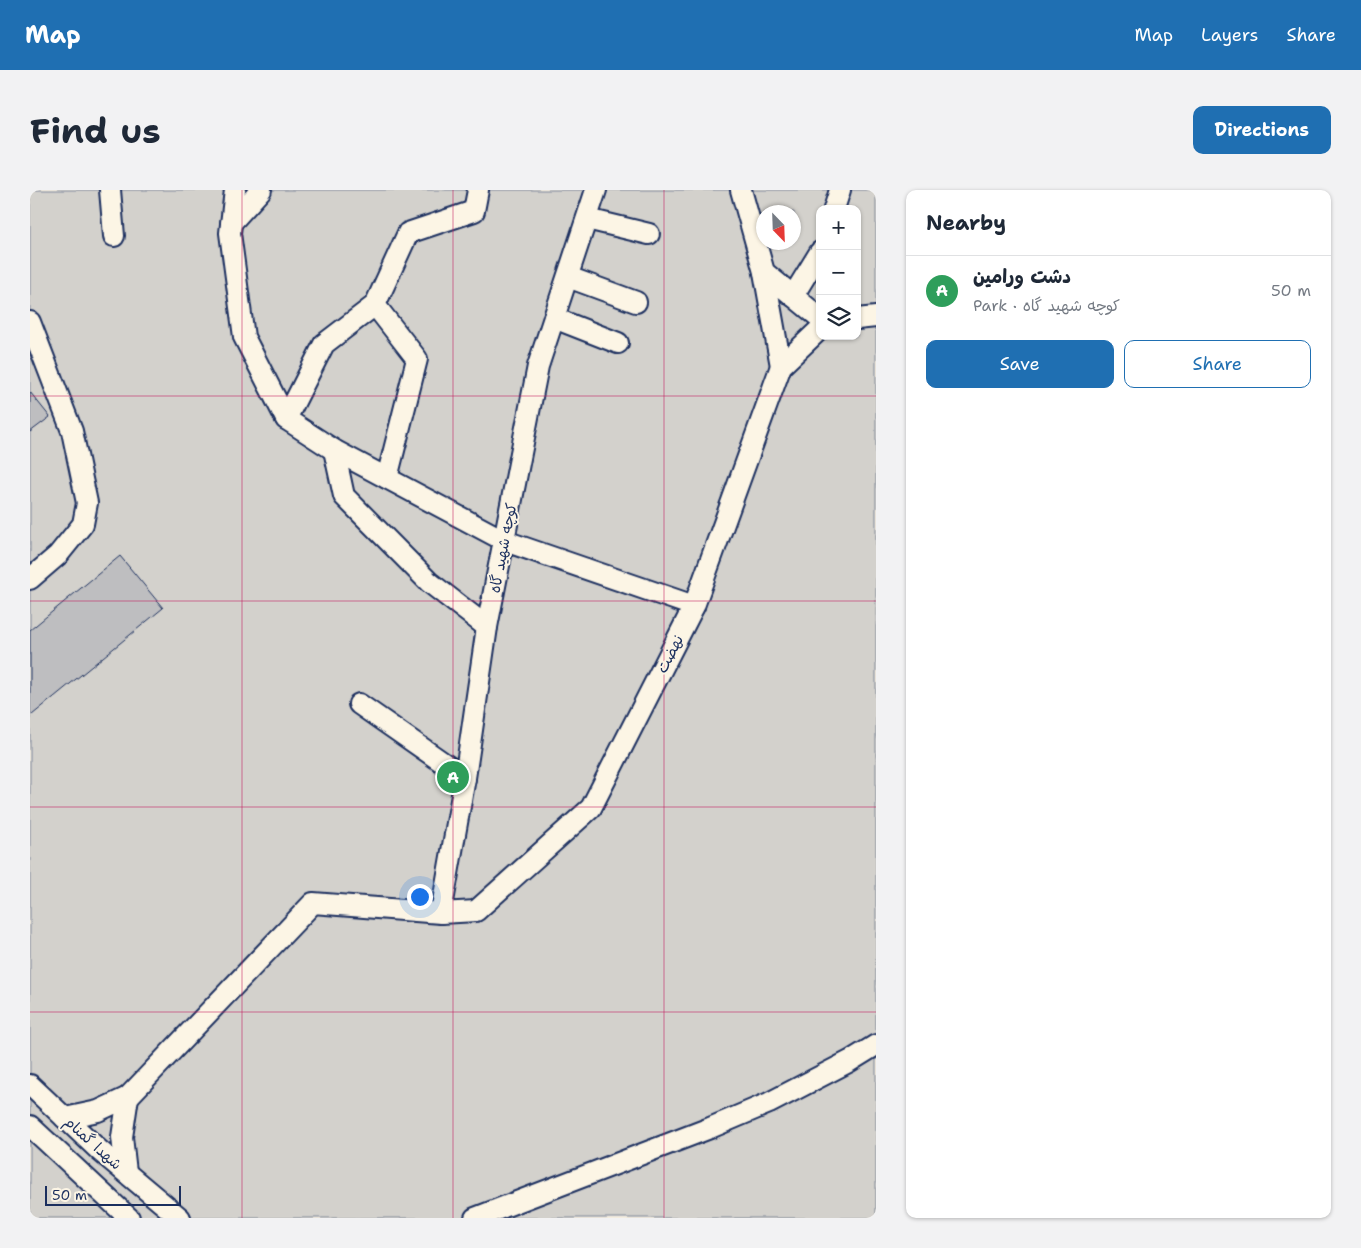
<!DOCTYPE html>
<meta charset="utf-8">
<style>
:root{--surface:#fff;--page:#f2f2f3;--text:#1f2937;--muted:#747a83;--line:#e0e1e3;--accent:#1f6fb2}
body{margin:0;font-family:"Shantell Sans","Playpen Sans Arabic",sans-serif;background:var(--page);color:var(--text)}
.controls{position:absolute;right:15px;top:15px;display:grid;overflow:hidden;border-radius:10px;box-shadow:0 1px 4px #0004}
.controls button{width:45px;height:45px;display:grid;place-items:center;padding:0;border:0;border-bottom:1px solid var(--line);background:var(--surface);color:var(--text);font:25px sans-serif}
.compass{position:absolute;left:726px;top:15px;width:45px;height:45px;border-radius:50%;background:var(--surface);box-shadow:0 1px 4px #0004;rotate:157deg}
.scale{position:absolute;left:15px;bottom:12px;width:136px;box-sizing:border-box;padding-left:5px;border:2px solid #1b2f5e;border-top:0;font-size:14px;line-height:18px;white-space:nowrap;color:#1b2f5e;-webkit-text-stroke:4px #fcf5e5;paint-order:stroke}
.you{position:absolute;left:389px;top:706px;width:18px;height:18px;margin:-12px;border:4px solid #fff;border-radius:50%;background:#1a73e8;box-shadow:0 0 0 8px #1a73e833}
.badge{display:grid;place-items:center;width:32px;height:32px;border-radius:50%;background:var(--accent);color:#fff;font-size:16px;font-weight:700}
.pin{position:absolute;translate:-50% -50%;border:2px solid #fff;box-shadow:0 1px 5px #0006}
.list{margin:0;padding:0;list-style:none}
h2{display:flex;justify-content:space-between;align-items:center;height:65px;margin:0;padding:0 20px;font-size:21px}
h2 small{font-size:16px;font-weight:400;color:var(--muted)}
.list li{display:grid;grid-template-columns:32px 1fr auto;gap:15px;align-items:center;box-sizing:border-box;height:70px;padding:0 20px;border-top:1px solid var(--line)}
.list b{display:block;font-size:19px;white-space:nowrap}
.list p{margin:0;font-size:16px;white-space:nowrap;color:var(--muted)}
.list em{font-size:16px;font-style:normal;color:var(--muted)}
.actions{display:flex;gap:10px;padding:15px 20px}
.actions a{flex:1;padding:11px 0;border:1px solid var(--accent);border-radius:10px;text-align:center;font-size:18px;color:var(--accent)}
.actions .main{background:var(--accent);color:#fff}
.icon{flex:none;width:28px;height:28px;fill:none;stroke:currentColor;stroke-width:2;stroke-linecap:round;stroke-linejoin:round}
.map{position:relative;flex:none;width:846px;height:1028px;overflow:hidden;border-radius:10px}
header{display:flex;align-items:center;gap:30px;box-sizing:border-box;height:70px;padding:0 25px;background:var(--accent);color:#fff}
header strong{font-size:24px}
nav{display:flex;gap:28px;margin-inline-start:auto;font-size:18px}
.intro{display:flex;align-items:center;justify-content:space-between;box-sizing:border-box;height:120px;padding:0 30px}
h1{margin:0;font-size:35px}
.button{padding:12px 22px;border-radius:10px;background:var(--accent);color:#fff;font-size:18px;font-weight:700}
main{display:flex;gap:30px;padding:0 30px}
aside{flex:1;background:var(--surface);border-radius:10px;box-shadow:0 1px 4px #0004}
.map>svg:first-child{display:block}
</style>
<header>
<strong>Map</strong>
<nav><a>Map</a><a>Layers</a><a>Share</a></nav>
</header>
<div class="intro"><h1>Find us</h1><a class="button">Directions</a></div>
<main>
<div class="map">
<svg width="846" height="1028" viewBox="0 0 846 1028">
<rect width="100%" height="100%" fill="#f3ede0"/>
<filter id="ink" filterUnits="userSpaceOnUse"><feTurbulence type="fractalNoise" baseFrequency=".02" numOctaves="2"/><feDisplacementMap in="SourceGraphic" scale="10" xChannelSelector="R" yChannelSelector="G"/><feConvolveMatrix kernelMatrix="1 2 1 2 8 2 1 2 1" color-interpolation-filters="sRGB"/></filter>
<g filter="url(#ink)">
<!-- green -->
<path fill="#d3d1cc" stroke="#778095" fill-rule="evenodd" d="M0,0H846V1028H0ZM790,19H827V146H790ZM734,22H764V52H734Z"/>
<!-- building -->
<g fill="#bebec0" stroke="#1b2f5e">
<path d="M0,202L20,227L0,242Z"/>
<path d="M90,366L133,418L2,525L0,523V440Z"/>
</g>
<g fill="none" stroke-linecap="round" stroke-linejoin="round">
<!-- minor casing -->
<g stroke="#1b2f5e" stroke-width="24">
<g id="minor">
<path d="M80,0L84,46"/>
<path d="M205,0L200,43L214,147L256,229L304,260L475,351L664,416"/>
<path d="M711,0L734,82L790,128"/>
<path d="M804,19L810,0"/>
<path d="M557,29L619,44"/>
<path d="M201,33L231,0"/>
<path d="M734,82L751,176"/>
<path d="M538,87L606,112"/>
<path d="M763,106L790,62"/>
<path d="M524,128L588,153"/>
<path d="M827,129L846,127"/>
<path d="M0,132L42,241L57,313L53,334L28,365L0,389"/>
<path d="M256,229L294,154L345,115"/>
<path d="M304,260L314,306L399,392L457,437"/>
<path d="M357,288L387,169L345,115L378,43L444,21L448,0"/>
<path d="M329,514L435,588"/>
<path d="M411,723L435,588L457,437L508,176L566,0"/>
<path d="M0,895L70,961L150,1028"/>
<path d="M98,907L283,713L411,723L446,721L561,618L664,416L751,176L790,139"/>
<path d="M35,928L68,921L98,907L92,947L96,982"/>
<path d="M0,936L99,1028"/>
<path d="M445,1028L680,938L739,913L820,871L846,855"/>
</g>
</g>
<!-- minor -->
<use href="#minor" stroke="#fcf5e5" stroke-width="20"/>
</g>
</g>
<!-- grid -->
<path fill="none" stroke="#c2185b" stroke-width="1" stroke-opacity="0.55" d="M212,0V1028M423,0V1028M634,0V1028M0,206H846M0,411H846M0,617H846M0,822H846"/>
<g text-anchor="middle" stroke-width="4" stroke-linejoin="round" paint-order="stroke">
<!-- street labels -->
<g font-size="15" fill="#1b2f5e" stroke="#fcf5e5">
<text transform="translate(473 358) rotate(-79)" y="5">کوچه شهید گاه</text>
<text transform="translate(640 464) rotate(-63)" y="5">نهضت</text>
<text transform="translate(63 953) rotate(42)" y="5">شهدا گمنام</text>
</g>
</g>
</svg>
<div class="controls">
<button>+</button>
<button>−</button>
<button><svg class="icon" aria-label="layers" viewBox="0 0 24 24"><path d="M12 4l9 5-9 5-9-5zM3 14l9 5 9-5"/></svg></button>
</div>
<svg class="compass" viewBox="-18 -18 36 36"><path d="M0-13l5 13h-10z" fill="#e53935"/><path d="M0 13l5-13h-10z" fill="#747a83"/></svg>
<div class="scale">50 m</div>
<div class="you"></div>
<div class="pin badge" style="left:423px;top:587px;background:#2e9e5b">A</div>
</div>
<aside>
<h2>Nearby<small></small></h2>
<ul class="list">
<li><span class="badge" style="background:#2e9e5b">A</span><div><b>دشت ورامین</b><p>Park · کوچه شهید گاه</p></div><em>50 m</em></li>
</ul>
<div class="actions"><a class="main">Save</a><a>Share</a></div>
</aside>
</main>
